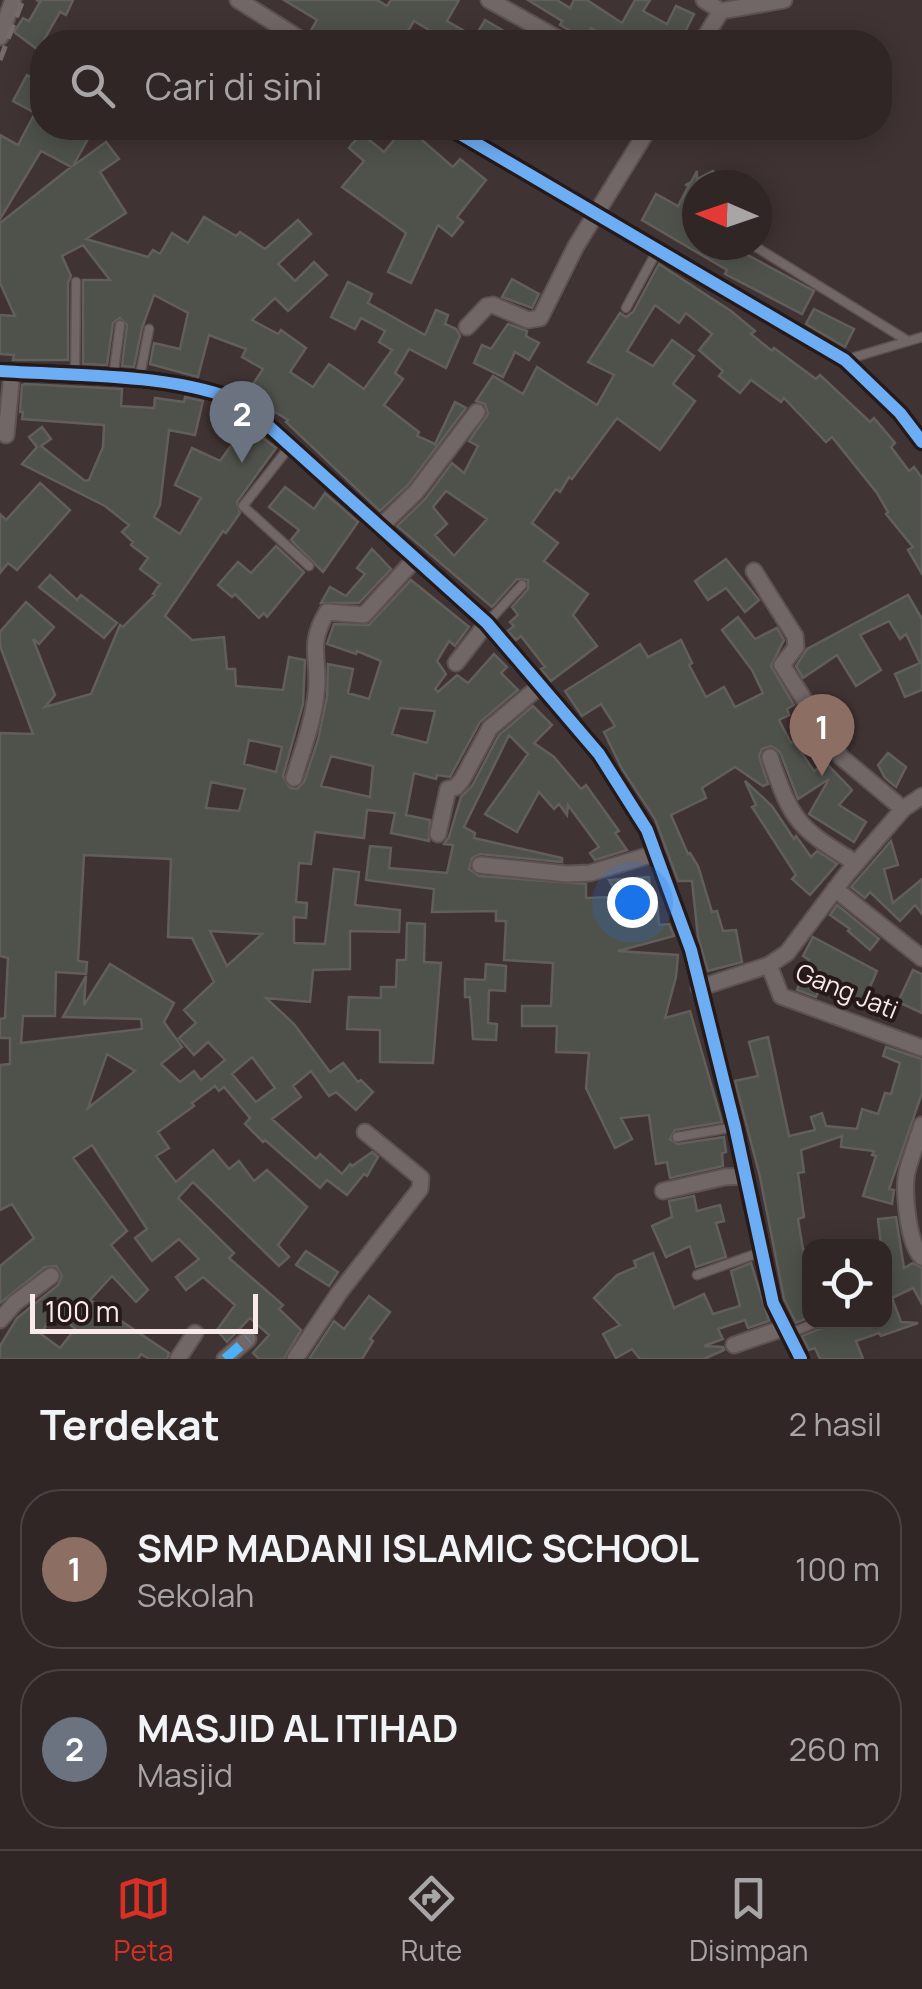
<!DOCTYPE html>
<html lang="id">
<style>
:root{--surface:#302626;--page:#382e2e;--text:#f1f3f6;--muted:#a8a5a7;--line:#4b4343;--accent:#d93025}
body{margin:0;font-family:Manrope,sans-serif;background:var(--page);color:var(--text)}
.controls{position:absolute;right:30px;bottom:30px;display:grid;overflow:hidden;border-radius:20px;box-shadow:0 5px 25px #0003}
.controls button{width:90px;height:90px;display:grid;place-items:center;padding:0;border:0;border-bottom:2px solid var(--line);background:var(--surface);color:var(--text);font:50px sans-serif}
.compass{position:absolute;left:682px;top:170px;width:90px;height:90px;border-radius:50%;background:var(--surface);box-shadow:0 5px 25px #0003;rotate:272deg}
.scale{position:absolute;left:30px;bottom:25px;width:228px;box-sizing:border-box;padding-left:10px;border:5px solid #f9e9e8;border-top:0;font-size:28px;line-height:35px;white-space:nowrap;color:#f9e9e8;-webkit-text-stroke:8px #251919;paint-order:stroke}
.you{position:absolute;left:632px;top:902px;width:35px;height:35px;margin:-25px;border:8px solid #fff;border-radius:50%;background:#1a73e8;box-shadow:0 0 0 15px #1a73e833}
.badge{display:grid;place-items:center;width:65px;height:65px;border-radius:50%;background:var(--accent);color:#fff;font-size:32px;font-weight:700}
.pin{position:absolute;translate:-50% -82px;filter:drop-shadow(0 2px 5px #0008)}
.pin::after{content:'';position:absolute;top:52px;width:35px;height:30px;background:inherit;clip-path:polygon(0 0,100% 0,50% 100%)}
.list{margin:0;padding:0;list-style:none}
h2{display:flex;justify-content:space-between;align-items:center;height:130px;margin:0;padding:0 40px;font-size:42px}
h2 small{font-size:32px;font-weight:400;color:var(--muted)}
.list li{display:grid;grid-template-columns:65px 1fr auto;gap:30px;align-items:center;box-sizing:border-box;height:160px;margin:0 20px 20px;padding:0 20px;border:2px solid var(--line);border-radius:40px}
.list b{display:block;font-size:38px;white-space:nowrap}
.list p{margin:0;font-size:32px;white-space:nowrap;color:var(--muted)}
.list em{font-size:32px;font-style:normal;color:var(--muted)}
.icon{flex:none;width:55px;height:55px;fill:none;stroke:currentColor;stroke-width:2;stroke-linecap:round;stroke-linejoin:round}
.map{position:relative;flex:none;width:922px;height:1359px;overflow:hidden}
.search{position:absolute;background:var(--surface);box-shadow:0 5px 25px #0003;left:30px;right:30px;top:30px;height:110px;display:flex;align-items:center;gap:25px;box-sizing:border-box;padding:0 35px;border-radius:40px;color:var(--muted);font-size:38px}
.sheet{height:490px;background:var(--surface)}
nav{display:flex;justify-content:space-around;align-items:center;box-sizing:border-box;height:140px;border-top:2px solid var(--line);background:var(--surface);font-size:28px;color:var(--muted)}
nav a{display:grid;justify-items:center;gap:5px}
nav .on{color:var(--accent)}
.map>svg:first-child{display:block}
</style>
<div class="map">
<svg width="922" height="1359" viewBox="0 0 922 1359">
<rect width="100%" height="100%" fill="#403333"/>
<!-- building -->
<g fill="#4f524b" stroke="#615e5b" stroke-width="2.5" fill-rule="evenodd">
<path d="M36,0H73L66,15L60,12L38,50L14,32L23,18L29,21L40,2Z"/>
<path d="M284,0H377L387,6L391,0H459L447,21L475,37L485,20L507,33L501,42H435L439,36L414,21L401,42H349L332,31L326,42L310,32L317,20Z"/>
<path d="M528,0H557L570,8L574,0H587L622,23L635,0H650L643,11L667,24L676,6L694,14L680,42H618L591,28L585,39L560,25L562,21Z"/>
<path d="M27,75L42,83V128H94L73,166L106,142L119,159L100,172L126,213L86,239L148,257L153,250L160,254L172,233L188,243L204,217L236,236L240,232L265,249L298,220L311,234L278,264L295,281L314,262L327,275L288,311L275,298L252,320L278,334L281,330L306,348L290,372L313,387L329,364L364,389L392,350L379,342L385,331L361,318L355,329L331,317L348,282L372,294L368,303L425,335L436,310L448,315L445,324L456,329L460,336L446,368L409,349L395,373L403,379L384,405L419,432L417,436L435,444L455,402L466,408L408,485L380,511L286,422L288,420L265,406L268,402L249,390L263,369L242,357L246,349L209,335L198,377L150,364L154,343L180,349L188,313L154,295L142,328L134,367L122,366L127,325L120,318L113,323L107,365L83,364V280H110L83,245L62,256L71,276L68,282V360H13L14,355L0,354V315L15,316L0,283V223L71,167L41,151L0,219V135L18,145L35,113L13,101Z"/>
<path d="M404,128H408L453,167L460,159L486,180L457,217L463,222L452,236L438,225L411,283L388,272L406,233L342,187L364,161L349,148L361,133L384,152Z"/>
<path d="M697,171V179L713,171L720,185H697V245H729L814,291L802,314L725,274L727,270L642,220L656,194L678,206L689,185H685L691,182Z"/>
<path d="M659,264L731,311L755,331L751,334L772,351L774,348L816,379L820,375L870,422L874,418L895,443L891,447L909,471L914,467L922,478V574L908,550L913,547L886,514L888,512L877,493L832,437L826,442L784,398L781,402L751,380L740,393L719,376L723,371L699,350L712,334L686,313L679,323L655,305L627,351L653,366L672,340L694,356L673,384L695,401L660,450L617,418L572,479L569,477L560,492L556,489L532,523L558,543L544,561L588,594L573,615L597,646L551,681L541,669L545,667L521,636L516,640L508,631L514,626L510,622L518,615L512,607L528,589V580L517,579L492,607L397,526L425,499L452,463L464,473L478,446L469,441L488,414L485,404L476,401L493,376L523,394L537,367L597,405L614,375L588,362L620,313L626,317L633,312ZM446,491L487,519L454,556L435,535L447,524L433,507Z"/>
<path d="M512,279L539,294L532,308L502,297Z"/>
<path d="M814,309L854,329L845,347L806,324Z"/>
<path d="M508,324L527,331L526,336L539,343L529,360L515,352L503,377L474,363L482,345L491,349Z"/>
<path d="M25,384L122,389L121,406L154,408L155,398L184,402L185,397L203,401L195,435L169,430L160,505L154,517L180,534L201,498L175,485L192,448L220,461L246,425L276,448L237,502L240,513L226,533L223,531L165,616L192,640L224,637L227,669H235L236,686L283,690L289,657L305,660L303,704L283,776L290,788L297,789L304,782L318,740L327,697L328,664L353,669L348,693L369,699L381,661L357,651L356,654L327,644L334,624L369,625L411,580L469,627L455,646L449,641L437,661L446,674L435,689L438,692L457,675L468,683L494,654L507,667L501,673L518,690L480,722L450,777L437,775L436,779L414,773L406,815L430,820L429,841L391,833L395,813L367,810L364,838L315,832L311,864L299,863L296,902L307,903L306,918L294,917V943L325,944L334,869L359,872L355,905L400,910L399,932L350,931V969L313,970L310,1002L266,998L294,1024L330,1072L343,1063L358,1082L361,1080L373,1092L356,1110L336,1092L329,1096L311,1071L293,1086L301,1097L272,1119L316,1159L320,1154L342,1174L350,1164L352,1166L372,1152L378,1157L367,1176L364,1174L347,1195L327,1180L320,1188L265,1140L263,1142L245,1124L250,1118L224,1087L219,1091L215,1086L192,1103L194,1106L158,1132L169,1148L156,1156L176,1182L213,1150L229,1169L239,1161L254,1181L267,1170L307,1207L278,1245L289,1257L279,1266L193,1182L178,1198L234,1253L229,1258L283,1305L279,1309L301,1330L284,1359H259L253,1353L269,1335L250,1318L227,1342L217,1330L235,1305L203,1277L186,1290L176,1277L199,1259L179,1239L152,1261L135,1238L147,1229L92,1145L73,1158L127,1231L111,1245L148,1290L136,1302L112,1276L90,1300L169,1353L167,1359H149L141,1354L138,1359H0V1346L17,1318L58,1285L62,1276L56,1266L45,1267L0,1303V1266L34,1238L12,1204L0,1210V1065L10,1064V1038H0V1019L5,1018L8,958L0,956V733L33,734L0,646V632L26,602L54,627L39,644L33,639L55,695L45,707L91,694L120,625L123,627L155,595L153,594L160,584L140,569L148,558L131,545L133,542L122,532L129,525L105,506L22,464L37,447L29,437L42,427L51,439L41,446L85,481L89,480L103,447L104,425L22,419L23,412H20L22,385ZM400,708L435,711L427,743L392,734ZM249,740L282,747L276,772L244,764ZM331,756L373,766L370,797L321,786ZM211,782L245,789L239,811L206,808ZM84,855L171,859L168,937L192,938L214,982L184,1010L196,1023L179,1038L194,1055L208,1042L225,1060L201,1080L194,1071L180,1082L161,1064L182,1047L164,1022L174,1003L110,964L84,1005L86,976L63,1017L141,1019L142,1029L21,1043L23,1016H55L56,972L86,974L87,962L78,961ZM210,931L262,934L227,966ZM107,1054L135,1071L88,1108ZM252,1057L275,1088L256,1102L232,1074ZM55,1310L75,1329L60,1348L41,1334Z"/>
<path d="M40,483L70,510L17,570L8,563L0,573V514L6,520Z"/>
<path d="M285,487L314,509L325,493L358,522L323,572L291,540L299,530L269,507Z"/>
<path d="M276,546L304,572L267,617L264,613L259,618L235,594L232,597L218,585L238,562L251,573Z"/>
<path d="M372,549L391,569L359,603H321L330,587L346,596L365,574L357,568Z"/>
<path d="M726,559L759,600L745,612L726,588L708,600L695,581Z"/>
<path d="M50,575L77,600L81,595L117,623L104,638L39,587Z"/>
<path d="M908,595L922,619V690L905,697L895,674L920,663L906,634L900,639L889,621L860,635L881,670L856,686L837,655L803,678L796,666L807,649Z"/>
<path d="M738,617L755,639L777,628L784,640L771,666L794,705L787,709L789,715L779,720L791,743L794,741L814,771L826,763L852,790L839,805L866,822L854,842L809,814L829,779L798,799L780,752L771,746L762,749L759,756L768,784L763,786L735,767L702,788L706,798L671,815L688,854L690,853L698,866L712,912L717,911L723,931L736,930L742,962L708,971L698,937L692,881H678L655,819L622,769L604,732L615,726L601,704L582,716L565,691L640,644L648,657L681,640L692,663L689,665L706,697L724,687L735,707L763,693L752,670L722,630Z"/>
<path d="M533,706L552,725L534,743L554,757L581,789L586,785L619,831L615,833L627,850L595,860L590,853L599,847L568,805L567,815L559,804L554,809L539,792L517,832L485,814L528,754L509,735L464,827L475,833L474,838L562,858V862L480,854L472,858L469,869L479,876L586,884V898L613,897V887L609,880L649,877L651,903H657L659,925L669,924L674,936L618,951L678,955L676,977L665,1018L690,1011L722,1122L675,1130L670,1139L678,1144L724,1137L726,1152L722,1153L723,1166L670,1178L667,1162L656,1164L649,1115L621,1118L632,1139L615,1148L586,1088L589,1053L556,1052L557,1026H522V1006H551L553,963L504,960L506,921H496V911L432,912L434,889L366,880L370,846L391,848L389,868L447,873L453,845L444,844L449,837L461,797L472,786L499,735Z"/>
<path d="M888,753L906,767L896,787L885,778L878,765Z"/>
<path d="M745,781L772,806L794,839L796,836L811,857L817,851L837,864L810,895L792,879L796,875L752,807L756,805Z"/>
<path d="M891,841L898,865L884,869L893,903L922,879V914L915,905L900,921L870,892L865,898L851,887Z"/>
<path d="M837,905L879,939L870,950L848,931L850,929L830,915Z"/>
<path d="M407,923L425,924L424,962L441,963L433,1063L380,1062V1030L347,1029L349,997L381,998V987H396L397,960H406Z"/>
<path d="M813,937L877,971L862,1005L821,984L816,997L797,990L809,960L803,956Z"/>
<path d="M486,964L506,966L505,991L489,990L488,1023L497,1024L496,1040L473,1039L470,997H465V979L485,980Z"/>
<path d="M913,970L922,974V1013L898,1002Z"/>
<path d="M768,1037L789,1136L815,1130L811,1117L822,1113L826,1126L857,1129L862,1109L878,1114L885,1093L891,1094L900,1063L883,1056L886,1047L922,1059V1093L889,1189L894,1190L892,1204L863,1196L876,1156L872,1155L874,1151L841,1147L842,1136L801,1150L804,1172L798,1173L804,1217L798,1219L803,1250L810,1248V1317L796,1323L784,1299L760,1177L735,1081L758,1076L749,1042Z"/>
<path d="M694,1196L697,1211L720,1205L724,1221L716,1223L726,1257L696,1267L690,1246L666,1257L652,1226L672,1217L669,1201Z"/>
<path d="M896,1217L904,1268L913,1263L922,1268V1304L913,1288L892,1298L901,1322L918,1323L881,1336L879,1333L856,1341L863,1359H820L815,1348L809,1350L802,1336L822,1328L825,1322H884V1246H881L878,1219Z"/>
<path d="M306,1251L338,1272L329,1286L296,1265Z"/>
<path d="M653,1253L674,1308L704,1294L713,1314L740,1306L731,1271L751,1263L769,1321L748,1328L745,1320L718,1329L723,1339L704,1346L723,1347L724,1350L704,1359H640L632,1349L616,1358L603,1334L620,1325L594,1298L617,1275L636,1267L634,1261Z"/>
<path d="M369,1296L390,1312L370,1339L373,1341L362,1359H309L334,1321L344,1329Z"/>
</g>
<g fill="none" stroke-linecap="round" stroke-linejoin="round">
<!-- service casing -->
<g stroke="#5d5151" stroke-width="11">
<g id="service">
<path d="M756,247L908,341"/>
<path d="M626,308L658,249"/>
<path d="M845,360L922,337"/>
<path d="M75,376L76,282"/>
<path d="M113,378L120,325"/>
<path d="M139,380L149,329"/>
<path d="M291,445L243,506L309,566"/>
<path d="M487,623L522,585"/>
<path d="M677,1137L735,1127"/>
<path d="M697,1275L761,1252"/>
<path d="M788,1334L818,1322"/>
</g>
</g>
<!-- minor casing -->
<g stroke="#5d5151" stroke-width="19">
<g id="minor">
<path d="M238,0L305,42"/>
<path d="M489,0L564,42"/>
<path d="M704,0L721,11"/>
<path d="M721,11L784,0"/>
<path d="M0,37L13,0"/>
<path d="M702,42L721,11"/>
<path d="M450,128L845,360L900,413L922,442"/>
<path d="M467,327L487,306L493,305L528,320L540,318L576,246L649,128"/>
<path d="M0,371C74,376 176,373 243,403L487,623L599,754L647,830L691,950L735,1127L773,1303L801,1359"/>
<path d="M6,435L12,372"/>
<path d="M380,527L416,492L477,412"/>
<path d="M754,571L795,636L796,647L782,665L841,757L903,809"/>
<path d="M456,663L487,623"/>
<path d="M770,757C792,822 798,828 856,863"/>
<path d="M294,778C302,751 313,723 316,695C321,659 306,647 327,612L364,615L414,560"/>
<path d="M438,834L448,789L456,787L462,780L490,728L540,686"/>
<path d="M480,865L567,874L590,873L657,853"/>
<path d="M835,889L922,958"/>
<path d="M769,965L781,996L922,1048"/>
<path d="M699,988L769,965L787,953L846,875L903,809L922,796"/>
<path d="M922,1125C917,1141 911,1156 907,1172C903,1189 908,1246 922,1257"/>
<path d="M663,1191L725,1177L745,1176"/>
<path d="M0,1320L15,1303L51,1276"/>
<path d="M734,1345L784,1328"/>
<path d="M178,1359L195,1333"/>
<path d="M225,1359L248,1339"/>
<path d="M295,1359L339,1293L420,1189L421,1178L365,1132"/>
</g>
</g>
<!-- service -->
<use href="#service" stroke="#726767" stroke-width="8"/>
<!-- minor -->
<use href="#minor" stroke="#726767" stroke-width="15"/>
<!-- rail -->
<path stroke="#766b6b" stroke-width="5" stroke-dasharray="15 8" stroke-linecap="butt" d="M0,60L23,0"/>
<!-- quiet -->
<path stroke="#4cb0f7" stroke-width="10" stroke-dasharray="20 10" stroke-linecap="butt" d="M225,1359L248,1339"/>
<!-- cycleway casing -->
<g stroke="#251919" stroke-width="19">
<g id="cycleway">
<path d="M450,128L845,360L900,413L922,442"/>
<path d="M0,371C74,376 176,373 243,403L487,623L599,754L647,830L691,950L735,1127L773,1303L801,1359"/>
</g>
</g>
<!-- cycleway -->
<use href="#cycleway" stroke="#6dadf4" stroke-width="12"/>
</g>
<g text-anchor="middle" stroke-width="8" stroke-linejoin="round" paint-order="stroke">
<!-- street labels -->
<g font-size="25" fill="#f9e9e8" stroke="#251919">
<text transform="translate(847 991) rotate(22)" y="9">Gang Jati</text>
</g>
</g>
</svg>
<div class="controls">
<button><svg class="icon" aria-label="locate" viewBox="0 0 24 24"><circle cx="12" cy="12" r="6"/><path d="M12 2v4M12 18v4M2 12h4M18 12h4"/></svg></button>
</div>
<svg class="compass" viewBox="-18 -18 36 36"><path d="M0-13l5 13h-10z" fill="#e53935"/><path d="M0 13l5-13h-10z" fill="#a8a5a7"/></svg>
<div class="scale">100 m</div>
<div class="you"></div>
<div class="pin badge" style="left:822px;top:776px;background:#8d6e63">1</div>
<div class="pin badge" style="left:242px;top:463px;background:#6b7280">2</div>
<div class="search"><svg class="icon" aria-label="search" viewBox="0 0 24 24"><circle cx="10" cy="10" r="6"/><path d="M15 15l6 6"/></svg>Cari di sini</div>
</div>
<section class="sheet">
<h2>Terdekat<small>2 hasil</small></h2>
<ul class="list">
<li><span class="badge" style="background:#8d6e63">1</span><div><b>SMP MADANI ISLAMIC SCHOOL</b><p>Sekolah</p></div><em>100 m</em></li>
<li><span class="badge" style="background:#6b7280">2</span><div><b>MASJID AL ITIHAD</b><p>Masjid</p></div><em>260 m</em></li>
</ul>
</section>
<nav>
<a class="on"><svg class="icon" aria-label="map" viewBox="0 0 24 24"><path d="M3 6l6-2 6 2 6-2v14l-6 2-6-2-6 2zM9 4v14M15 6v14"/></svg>Peta</a>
<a><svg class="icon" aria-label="directions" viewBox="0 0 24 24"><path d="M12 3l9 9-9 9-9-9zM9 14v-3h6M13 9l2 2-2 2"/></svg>Rute</a>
<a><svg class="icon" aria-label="saved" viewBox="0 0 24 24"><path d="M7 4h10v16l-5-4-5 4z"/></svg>Disimpan</a>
</nav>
